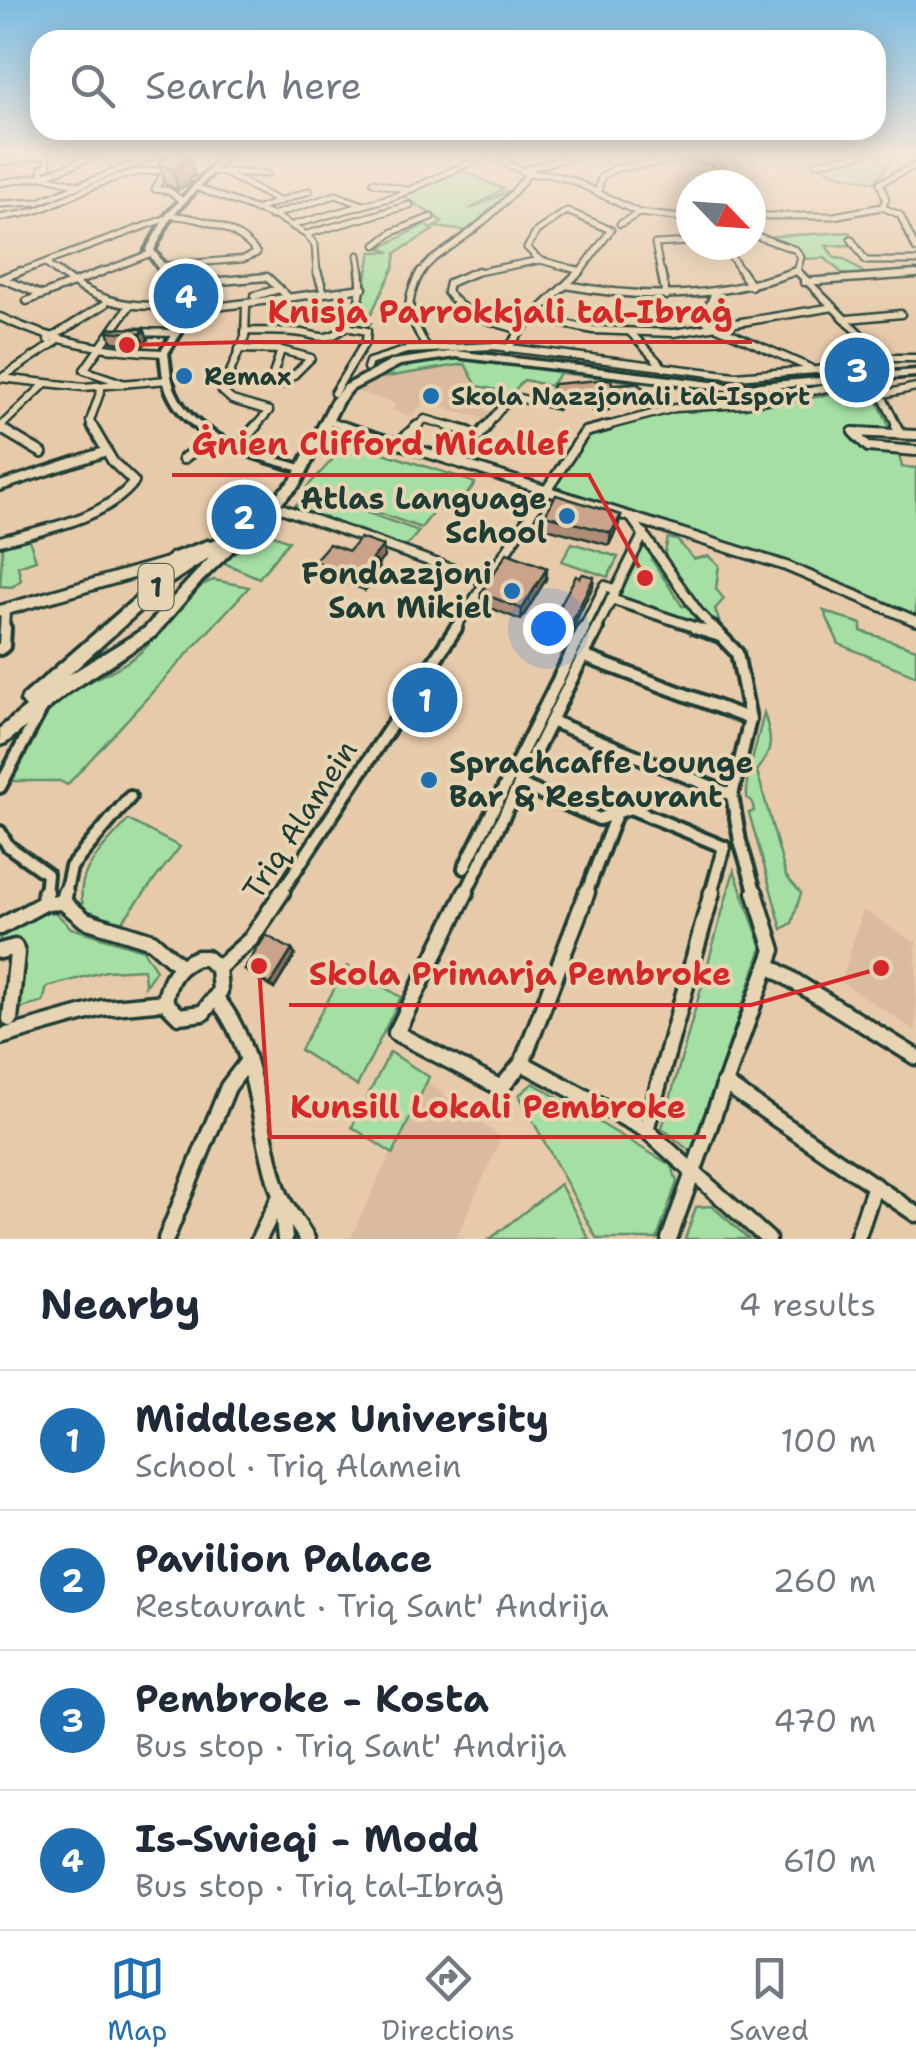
<!DOCTYPE html>
<meta charset="utf-8">
<style>
:root{--surface:#fff;--page:#f6f6f7;--text:#1f2937;--muted:#747a83;--line:#e0e1e3;--accent:#1f6fb2}
body{margin:0;font-family:"Shantell Sans",sans-serif;background:var(--page);color:var(--text)}
.compass{position:absolute;left:676px;top:170px;width:90px;height:90px;border-radius:50%;background:var(--surface);box-shadow:0 5px 25px #0003;rotate:115deg}
.you{position:absolute;left:548px;top:628px;width:35px;height:35px;margin:-25px;border:8px solid #fff;border-radius:50%;background:#1a73e8;box-shadow:0 0 0 15px #1a73e833}
.badge{display:grid;place-items:center;width:65px;height:65px;border-radius:50%;background:var(--accent);color:#fff;font-size:32px;font-weight:700}
.pin{position:absolute;translate:-50% -50%;border:5px solid #fff;box-shadow:0 2px 10px #0006}
.list{margin:0;padding:0;list-style:none}
h2{display:flex;justify-content:space-between;align-items:center;height:130px;margin:0;padding:0 40px;font-size:42px}
h2 small{font-size:32px;font-weight:400;color:var(--muted)}
.list li{display:grid;grid-template-columns:65px 1fr auto;gap:30px;align-items:center;box-sizing:border-box;height:140px;padding:0 40px;border-top:2px solid var(--line)}
.list b{display:block;font-size:38px;white-space:nowrap}
.list p{margin:0;font-size:32px;white-space:nowrap;color:var(--muted)}
.list em{font-size:32px;font-style:normal;color:var(--muted)}
.icon{flex:none;width:55px;height:55px;fill:none;stroke:currentColor;stroke-width:2;stroke-linecap:round;stroke-linejoin:round}
.map{position:relative;flex:none;width:916px;height:1239px;overflow:hidden}
.search{position:absolute;background:var(--surface);box-shadow:0 5px 25px #0003;left:30px;right:30px;top:30px;height:110px;display:flex;align-items:center;gap:25px;box-sizing:border-box;padding:0 35px;border-radius:30px;color:var(--muted);font-size:38px}
.sheet{height:690px;background:var(--surface)}
nav{display:flex;justify-content:space-around;align-items:center;box-sizing:border-box;height:140px;border-top:2px solid var(--line);background:var(--surface);font-size:28px;color:var(--muted)}
nav a{display:grid;justify-items:center;gap:5px}
nav .on{color:var(--accent)}
.map>svg:first-child{display:block}
</style>
<div class="map">
<svg width="916" height="1239" viewBox="0 0 916 1239">
<rect width="100%" height="100%" fill="#e7caaa"/>
<filter id="ink" filterUnits="userSpaceOnUse"><feTurbulence type="fractalNoise" baseFrequency=".01" numOctaves="2"/><feDisplacementMap in="SourceGraphic" scale="20" xChannelSelector="R" yChannelSelector="G"/><feConvolveMatrix kernelMatrix="1 2 1 2 8 2 1 2 1" color-interpolation-filters="sRGB"/></filter>
<g filter="url(#ink)">
<!-- built -->
<g fill="#dbbb9f">
<path d="M466,364L477,385L494,389L484,409L491,412L485,419L424,402L411,416L392,410L396,405L388,401L351,390L374,379Z"/>
<path d="M863,910L914,942L916,939V1031L841,982Z"/>
<path d="M425,1080L501,1138L456,1239H350Z"/>
</g>
<!-- green -->
<g fill="#a5dfa4" stroke="#628e6c" stroke-width="2.5">
<path d="M864,155H895L875,182L838,174L815,164Z"/>
<path d="M461,170L503,189L470,209L513,189L467,231L434,227L443,222L403,196Z"/>
<path d="M424,225L433,230L396,253L394,267L367,322L371,323L367,328L350,325L359,315L371,252H390L380,248Z"/>
<path d="M849,232L854,238H847L852,245L826,246L835,258L844,259L867,275L846,277L825,258L804,259L793,246L759,237Z"/>
<path d="M458,357L738,390L823,386L773,398L560,373L550,386L524,380L512,393L477,386L465,364L374,379L351,390L382,370Z"/>
<path d="M838,392L878,402L890,428L854,426L847,432C858,457 893,451 916,453L899,455L902,467L916,468V615L797,565L786,566L552,486L584,439L596,432L661,413L788,403Z"/>
<path d="M349,442L459,477L475,483L453,514L436,509L421,528L307,487Z"/>
<path d="M308,492L419,531L405,548L293,508Z"/>
<path d="M259,529L289,541L259,578L224,563L227,556Z"/>
<path d="M28,536L36,560L18,566L21,580L12,587L0,586L3,543Z"/>
<path d="M668,538L677,540L694,559L708,556L719,565L716,589L724,599L715,609L721,627L699,606L664,557Z"/>
<path d="M644,541L658,558L652,560L682,606H690L705,625L619,596Z"/>
<path d="M572,543L618,557L608,577L562,561Z"/>
<path d="M214,580L249,587L67,785L60,781H10C22,754 35,722 58,702C83,680 120,672 144,649C165,629 186,587 214,580Z"/>
<path d="M824,611L861,624V631L916,649V676L839,644Z"/>
<path d="M764,713C772,738 774,750 757,771L786,876L801,893L792,923L782,929L749,813L754,811L752,801L747,798V781Z"/>
<path d="M128,820L180,847L121,923L84,909C72,870 105,848 128,820Z"/>
<path d="M734,870L762,948L692,1153L662,1128Z"/>
<path d="M41,911L56,913L71,928L143,950L156,970L145,986L144,969L106,971L47,987L43,1002L15,1010L24,953L20,946L0,948V934Z"/>
<path d="M347,966L401,997L357,1086L300,1050Z"/>
<path d="M390,1052L429,1077L393,1154L352,1127Z"/>
<path d="M533,1083L672,1166L677,1182L657,1239H597L519,1095Z"/>
<path d="M560,1184L589,1239H490Z"/>
<path d="M712,1206L749,1239H685L696,1207Z"/>
</g>
<g fill="none" stroke-linecap="round" stroke-linejoin="round">
<!-- minor-far4 casing -->
<g stroke="#1f3d34" stroke-width="9">
<g id="minor-far4">
<path d="M46,155L48,166L42,168L43,176L78,185"/>
<path d="M491,155L528,174H549L574,181L639,213L691,219"/>
<path d="M699,159L715,162L733,185"/>
<path d="M0,162L47,155"/>
<path d="M816,163L858,155"/>
<path d="M525,170L575,155"/>
<path d="M211,171L267,174"/>
<path d="M223,172L278,201"/>
<path d="M373,182L406,190"/>
<path d="M0,183L43,176L98,155"/>
<path d="M195,187L279,218L308,236L315,245L317,274"/>
<path d="M598,192L601,177L614,169L706,155"/>
<path d="M0,204L38,202L156,155"/>
<path d="M882,207L886,199L880,183L916,165"/>
<path d="M882,207L900,215L916,249"/>
<path d="M255,210L309,191"/>
<path d="M567,211L611,230L581,271L540,260L527,248L537,231Z"/>
<path d="M270,216L336,195L363,205"/>
<path d="M751,216H834L882,207"/>
<path d="M0,218C13,215 26,214 38,210C81,194 118,168 165,171L155,189L169,191L181,200"/>
<path d="M620,224L639,213"/>
<path d="M293,225L396,196L487,155"/>
<path d="M307,234L410,205"/>
<path d="M751,234L796,250L801,257L797,271L800,274"/>
<path d="M851,239L866,261H916"/>
<path d="M376,245L393,232L431,217"/>
<path d="M723,245L743,274"/>
<path d="M358,255L361,274"/>
<path d="M46,264L59,274"/>
<path d="M159,266L243,259L257,253C237,227 200,218 169,215"/>
<path d="M14,274L167,218"/>
<path d="M97,274L149,254"/>
<path d="M420,274C429,259 443,253 457,242C483,224 509,200 528,174"/>
<path d="M468,274L540,260"/>
<path d="M578,274L581,271"/>
<path d="M661,274L655,244L691,242"/>
<path d="M789,274L797,271"/>
</g>
</g>
<!-- minor-far3 casing -->
<g stroke="#1f3d34" stroke-width="11">
<g id="minor-far3">
<path d="M56,271C93,300 125,309 171,305"/>
<path d="M317,271L323,290"/>
<path d="M421,271C402,305 409,314 426,347"/>
<path d="M478,271L449,283L447,292C465,317 493,322 521,330"/>
<path d="M661,271L666,296"/>
<path d="M741,271L751,286"/>
<path d="M797,271L865,339L871,367"/>
<path d="M0,279L21,271"/>
<path d="M3,279L42,295"/>
<path d="M804,282L916,274"/>
<path d="M174,285L267,277L288,297"/>
<path d="M566,285C645,300 719,299 796,271"/>
<path d="M715,293L703,318L708,323L810,368"/>
<path d="M254,296L279,289"/>
<path d="M27,301L104,271"/>
<path d="M246,306L245,337L222,391L232,400L269,411L254,428"/>
<path d="M192,310L363,288"/>
<path d="M0,317C53,342 106,351 164,353"/>
<path d="M532,317L593,330L674,333L834,307"/>
<path d="M848,319L901,314"/>
<path d="M245,331C264,332 284,330 302,333C310,334 318,338 326,337C355,332 364,295 360,271"/>
<path d="M134,332L177,333"/>
<path d="M630,332L664,368"/>
<path d="M48,340L105,304"/>
<path d="M239,349L281,350"/>
<path d="M507,349L532,317L580,271"/>
<path d="M281,350L311,358L285,384L271,381Z"/>
<path d="M367,368L369,362L407,350L494,346L735,376L817,370L870,358H916"/>
<path d="M0,378L84,387L168,380"/>
<path d="M1,378L56,342"/>
<path d="M125,384L84,370L128,308"/>
<path d="M334,393L366,341L367,331L351,328"/>
<path d="M881,394L898,428"/>
<path d="M327,421L350,428"/>
<path d="M0,427L43,386"/>
<path d="M93,428L90,421L101,390"/>
<path d="M415,428L425,419L456,428"/>
<path d="M485,428L511,396L527,400"/>
<path d="M599,428L675,408L744,404L832,387L884,394L916,387"/>
</g>
</g>
<!-- minor-far2 casing -->
<g stroke="#1f3d34" stroke-width="14">
<g id="minor-far2">
<path d="M342,426L786,566L916,621"/>
<path d="M448,426L469,432"/>
<path d="M896,426L900,433"/>
<path d="M0,428L42,453"/>
<path d="M916,435L853,432L868,447L916,451"/>
<path d="M398,443L417,426"/>
<path d="M237,448L256,426"/>
<path d="M183,459L210,438"/>
<path d="M458,462L487,426"/>
<path d="M0,486L104,452"/>
<path d="M275,506L485,581"/>
<path d="M631,517L698,612L715,630"/>
<path d="M0,541C44,529 104,520 134,482L113,462L92,426"/>
<path d="M611,599L703,630"/>
<path d="M4,630L5,610"/>
<path d="M454,630L585,432L608,426"/>
<path d="M583,630L605,586L616,590"/>
<path d="M596,630L644,533"/>
</g>
</g>
<!-- minor-far1 casing -->
<g stroke="#1f3d34" stroke-width="18">
<g id="minor-far1">
<path d="M695,628L720,636"/>
<path d="M713,628L737,653L750,719L732,795L740,841L756,894"/>
<path d="M0,649L4,646L5,628"/>
<path d="M583,656L750,719"/>
<path d="M551,721L732,795"/>
<path d="M519,784L599,819L630,808L724,847"/>
<path d="M0,787L40,711"/>
<path d="M0,832L8,846L47,874L45,894"/>
<path d="M464,868L584,628"/>
<path d="M65,894L71,867L130,797"/>
<path d="M280,894L456,628"/>
<path d="M465,894L597,628"/>
<path d="M586,894L616,814"/>
<path d="M711,894L724,847"/>
</g>
</g>
<!-- minor casing -->
<g stroke="#1f3d34" stroke-width="21">
<g id="minor">
<path d="M45,892L44,903L63,902L85,920L152,941L180,966"/>
<path d="M466,892L396,1033L501,1088L522,1063L646,1130L768,1239"/>
<path d="M63,902L65,892"/>
<path d="M0,927L44,903"/>
<path d="M0,951L15,947L17,953L10,1019"/>
<path d="M197,958H206L218,968L220,991L203,1013L179,1016L165,1002C168,980 176,966 197,958Z"/>
<path d="M768,965L916,1057"/>
<path d="M218,968L251,939L282,892"/>
<path d="M217,999C261,1054 256,1128 279,1192C285,1209 298,1223 307,1239"/>
<path d="M0,1037L102,1008L165,1002"/>
<path d="M522,1063L587,892"/>
<path d="M724,1083L916,1214"/>
<path d="M646,1130L712,892"/>
<path d="M281,1198L285,1239"/>
<path d="M166,1239L228,1087L247,1062"/>
<path d="M259,1239L280,1196"/>
<path d="M669,1239L773,950L755,892"/>
<path d="M857,1239L874,1188"/>
</g>
</g>
<!-- tertiary casing -->
<g stroke="#1f3d34" stroke-width="16">
<path id="tertiary" d="M0,611L171,562"/>
</g>
<!-- secondary casing -->
<g stroke="#1f3d34" stroke-width="8">
<path id="secondary" d="M223,155H229L172,216L154,250L196,310L168,353C170,366 170,380 176,392C196,438 257,452 301,465V469L297,470C251,457 187,441 167,392C162,380 162,366 160,353L188,310L146,250L167,214Z"/>
</g>
<!-- trunk casing -->
<g stroke="#1f3d34" stroke-width="7">
<path id="trunk" d="M456,351L736,385L916,370V376L736,391L456,357L400,365L352,390L342,402L300,485L202,581L155,636L69,692L6,743L0,745V728L26,707L21,701L23,696L154,582L149,577L151,573L171,554L207,541L211,542L223,536L228,539L291,480L331,401L344,386L393,360ZM210,557L145,628L69,675L171,583Z"/>
</g>
<!-- minor-far4 -->
<use href="#minor-far4" stroke="#e7d4b2" stroke-width="5"/>
<!-- minor-far3 -->
<use href="#minor-far3" stroke="#e7d4b2" stroke-width="6"/>
<!-- minor-far2 -->
<use href="#minor-far2" stroke="#e7d4b2" stroke-width="8"/>
<!-- minor-far1 -->
<use href="#minor-far1" stroke="#e7d4b2" stroke-width="10"/>
<!-- minor -->
<use href="#minor" stroke="#e7d4b2" stroke-width="14"/>
<!-- tertiary -->
<use href="#tertiary" stroke="#e7d4b2" stroke-width="10"/>
<!-- secondary -->
<use href="#secondary" fill="#e7d4b2" fill-rule="evenodd"/>
<!-- trunk -->
<use href="#trunk" fill="#e7d4b2" fill-rule="evenodd"/>
</g>
<!-- wall -->
<g fill="#af8c78" stroke="#1f3d34" stroke-width="2.5">
<path d="M159,164L195,176L190,178L191,182L178,190L165,184Z"/>
<path d="M144,329L148,339L144,345L112,342L108,331Z"/>
<path d="M612,384L654,395L652,404L643,408L634,401L616,402L610,403L609,410L592,411L589,404L562,403L557,410L545,407L546,399Z"/>
<path d="M545,515H621L618,526L609,545L543,527Z"/>
<path d="M383,546L384,557L378,564L379,573L365,590L316,572L314,561L349,551Z"/>
<path d="M547,568L546,579L521,620L480,604L481,593Z"/>
<path d="M593,586L565,643L551,638L552,633L549,632L550,624Z"/>
<path d="M292,950L295,955L274,989L248,973L244,969Z"/>
</g>
<!-- shaded-wall -->
<g fill="#8e7261" stroke="#1f3d34" stroke-width="2.5">
<path d="M190,157L195,176L190,178L191,182L178,190L173,170L181,160Z"/>
<path d="M144,329L148,339L144,345L141,334Z"/>
<path d="M618,393L616,402L610,403L608,396Z"/>
<path d="M563,395L562,403L557,410L558,402Z"/>
<path d="M654,395L652,404L643,408L645,399Z"/>
<path d="M621,515L618,526L609,545L611,533Z"/>
<path d="M383,546L384,557L378,564L379,573L365,590L364,579L372,559Z"/>
<path d="M547,568L546,579L521,620L522,609Z"/>
<path d="M594,577L593,586L565,643L566,634Z"/>
<path d="M292,950L295,955L274,989L270,985Z"/>
</g>
<!-- building -->
<g fill="#cba38b" stroke="#1f3d34" stroke-width="2.5">
<path d="M180,155H190V157L181,160L186,162L173,170L159,164L164,157Z"/>
<path d="M110,328L144,329L141,334L108,331Z"/>
<path d="M611,379L612,384L636,383L654,395L645,399L635,393H618L608,396L611,402L593,403L591,396L563,395L558,402L546,399L554,384Z"/>
<path d="M556,495L621,515L611,533L545,515Z"/>
<path d="M360,538L383,546L372,559L378,562L364,579L314,561L329,544L349,551Z"/>
<path d="M507,553L547,568L522,609L481,593Z"/>
<path d="M583,574L594,577L566,634L552,630L555,625L550,624L576,576L580,578Z"/>
<path d="M266,935L292,950L270,985L244,969Z"/>
</g>
</g>
<!-- sky -->
<linearGradient id="sky" x2="0" y2="1"><stop stop-color="#7bbbe2"/><stop offset="0.47" stop-color="#f4e7d9"/><stop offset="1" stop-color="#f4e7d9" stop-opacity="0"/></linearGradient>
<rect width="916" height="328" fill="url(#sky)"/>
<!-- markers -->
<g fill="#1f6fb2" stroke="#e7d4b2" stroke-width="4">
<circle cx="184" cy="376" r="10"/>
<circle cx="431" cy="396" r="10"/>
<circle cx="567" cy="516" r="10"/>
<circle cx="512" cy="591" r="10"/>
<circle cx="429" cy="780" r="10"/>
</g>
<g text-anchor="middle" stroke-width="8" stroke-linejoin="round" paint-order="stroke">
<!-- far-poi labels -->
<g font-size="25" font-weight="bold" fill="#1f3d34" stroke="#e7d4b2" text-anchor="start">
<text x="204" y="385">Remax</text>
<text x="451" y="405">Skola Nazzjonali tal-Isport</text>
</g>
<!-- shield labels -->
<rect fill="#e7d4b2" stroke="#5b6a5a" stroke-width="2.5" x="138.5" y="564" width="35" height="46" rx="8"/>
<g font-size="28" font-weight="bold" fill="#1f3d34">
<text x="156" y="597">1</text>
</g>
<!-- poi labels -->
<g font-size="30" font-weight="bold" fill="#1f3d34" stroke="#e7d4b2" text-anchor="end">
<text x="547" y="509">Atlas Language<tspan x="547" dy="34">School</tspan></text>
<text x="492" y="584">Fondazzjoni<tspan x="492" dy="34">San Mikiel</tspan></text>
<text x="449" y="773" text-anchor="start">Sprachcaffe Lounge<tspan x="449" dy="34">Bar &amp; Restaurant</tspan></text>
</g>
<!-- street labels -->
<g font-size="30" fill="#1f3d34" stroke="#e7d4b2">
<text transform="translate(300 820) rotate(-57)" y="10">Triq Alamein</text>
</g>
</g>
<!-- callouts -->
<path fill="none" stroke="#d62828" stroke-width="4" d="M127 345L247 342H752M645 578L589 475H172M881 968L751 1005H289M259 966L270 1137H706"/>
<g fill="#d62828" stroke="#e7d4b2" stroke-width="4">
<circle cx="127" cy="345" r="10"/>
<circle cx="645" cy="578" r="10"/>
<circle cx="881" cy="968" r="10"/>
<circle cx="259" cy="966" r="10"/>
</g>
<g font-size="32" text-anchor="middle" font-weight="bold" fill="#d62828" stroke="#e7d4b2" stroke-width="8" stroke-linejoin="round" paint-order="stroke">
<text x="500" y="323">Knisja Parrokkjali tal-Ibraġ</text>
<text x="380" y="455">Ġnien Clifford Micallef</text>
<text x="520" y="985">Skola Primarja Pembroke</text>
<text x="488" y="1118">Kunsill Lokali Pembroke</text>
</g>
</svg>
<svg class="compass" viewBox="-18 -18 36 36"><path d="M0-13l5 13h-10z" fill="#e53935"/><path d="M0 13l5-13h-10z" fill="#747a83"/></svg>
<div class="you"></div>
<div class="pin badge" style="left:425px;top:700px">1</div>
<div class="pin badge" style="left:244px;top:517px">2</div>
<div class="pin badge" style="left:857px;top:370px">3</div>
<div class="pin badge" style="left:186px;top:296px">4</div>
<div class="search"><svg class="icon" aria-label="search" viewBox="0 0 24 24"><circle cx="10" cy="10" r="6"/><path d="M15 15l6 6"/></svg>Search here</div>
</div>
<section class="sheet">
<h2>Nearby<small>4 results</small></h2>
<ul class="list">
<li><span class="badge">1</span><div><b>Middlesex University</b><p>School · Triq Alamein</p></div><em>100 m</em></li>
<li><span class="badge">2</span><div><b>Pavilion Palace</b><p>Restaurant · Triq Sant' Andrija</p></div><em>260 m</em></li>
<li><span class="badge">3</span><div><b>Pembroke - Kosta</b><p>Bus stop · Triq Sant' Andrija</p></div><em>470 m</em></li>
<li><span class="badge">4</span><div><b>Is-Swieqi - Modd</b><p>Bus stop · Triq tal-Ibraġ</p></div><em>610 m</em></li>
</ul>
</section>
<nav>
<a class="on"><svg class="icon" aria-label="map" viewBox="0 0 24 24"><path d="M3 6l6-2 6 2 6-2v14l-6 2-6-2-6 2zM9 4v14M15 6v14"/></svg>Map</a>
<a><svg class="icon" aria-label="directions" viewBox="0 0 24 24"><path d="M12 3l9 9-9 9-9-9zM9 14v-3h6M13 9l2 2-2 2"/></svg>Directions</a>
<a><svg class="icon" aria-label="saved" viewBox="0 0 24 24"><path d="M7 4h10v16l-5-4-5 4z"/></svg>Saved</a>
</nav>
